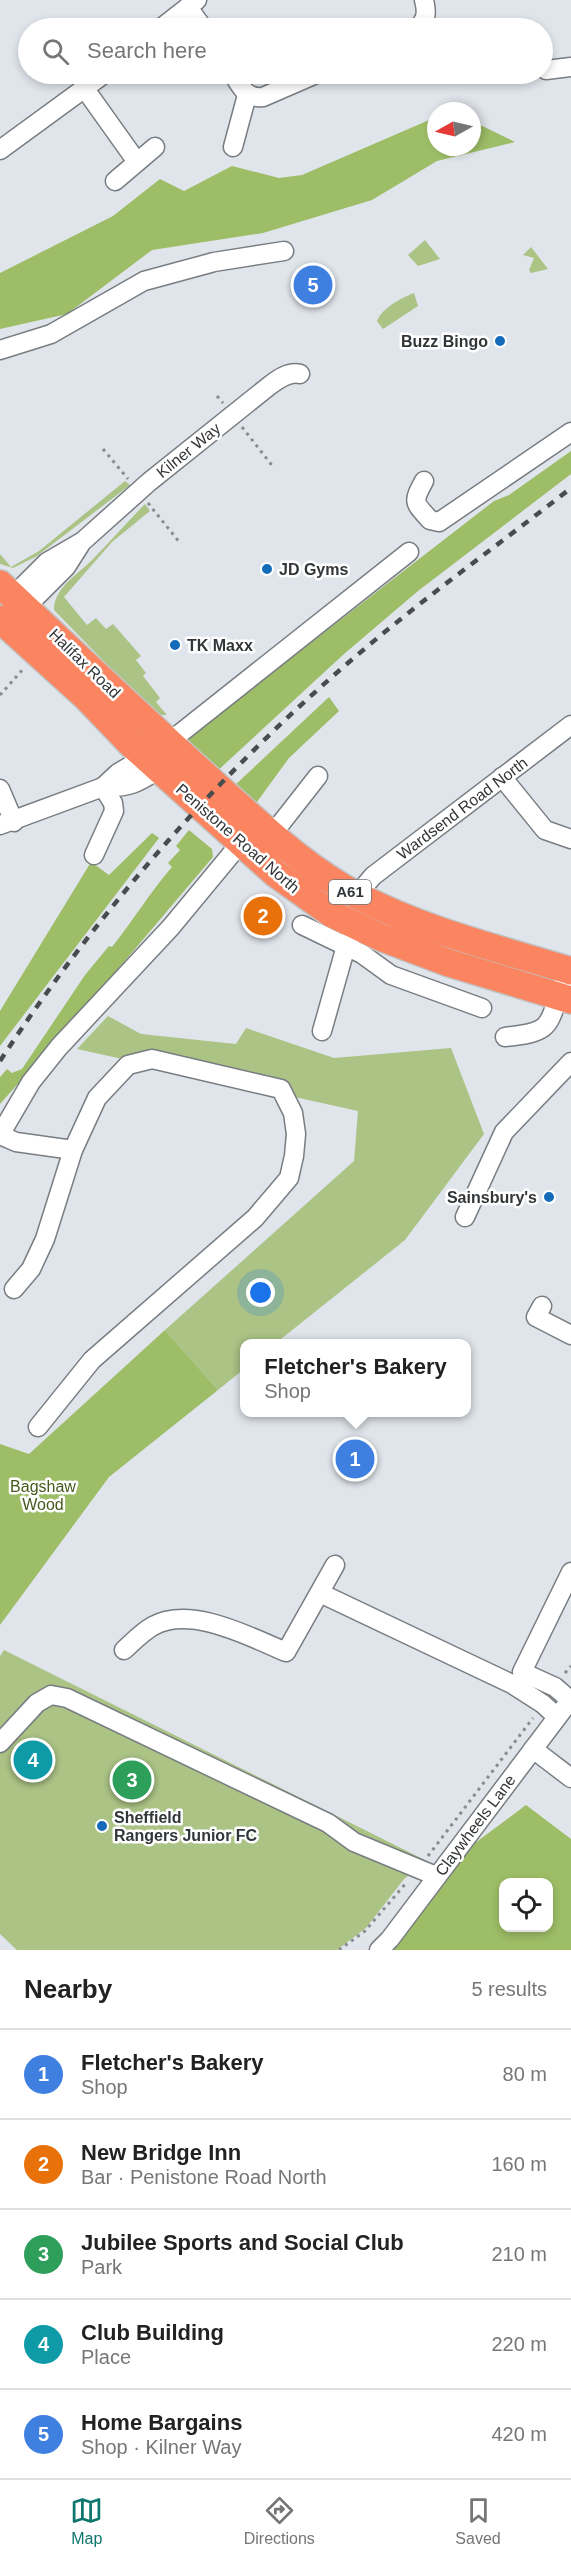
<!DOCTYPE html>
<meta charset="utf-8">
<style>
:root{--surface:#fff;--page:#f2f2f2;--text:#222;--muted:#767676;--line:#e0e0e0;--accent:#0f766e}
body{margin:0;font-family:Arial,sans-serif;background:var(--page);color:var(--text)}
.controls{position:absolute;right:18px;bottom:18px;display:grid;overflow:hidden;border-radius:12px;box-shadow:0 3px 9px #0003}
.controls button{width:54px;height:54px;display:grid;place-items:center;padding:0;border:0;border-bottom:2px solid var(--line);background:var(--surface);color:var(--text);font:30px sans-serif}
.compass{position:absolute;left:427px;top:102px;width:54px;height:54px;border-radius:50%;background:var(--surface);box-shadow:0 3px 9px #0003;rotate:262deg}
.you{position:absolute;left:261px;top:1293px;width:21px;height:21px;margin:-15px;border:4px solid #fff;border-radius:50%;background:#1a73e8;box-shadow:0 0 0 9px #1a73e833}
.badge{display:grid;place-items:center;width:39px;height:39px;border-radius:50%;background:var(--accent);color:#fff;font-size:20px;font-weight:700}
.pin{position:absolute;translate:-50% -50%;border:3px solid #fff;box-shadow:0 2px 6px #0006}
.popup{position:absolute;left:240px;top:1339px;width:231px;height:78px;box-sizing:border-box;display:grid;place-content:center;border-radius:12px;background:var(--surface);filter:drop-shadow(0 2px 4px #0005);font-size:20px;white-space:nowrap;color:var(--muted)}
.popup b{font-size:22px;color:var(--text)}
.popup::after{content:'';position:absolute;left:50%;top:100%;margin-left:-12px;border:12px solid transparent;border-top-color:var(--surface)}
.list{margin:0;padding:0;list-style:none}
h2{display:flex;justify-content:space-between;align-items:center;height:78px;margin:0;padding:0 24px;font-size:26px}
h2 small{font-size:20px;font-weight:400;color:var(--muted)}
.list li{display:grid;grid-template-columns:39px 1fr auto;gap:18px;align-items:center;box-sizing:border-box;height:90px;padding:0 24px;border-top:2px solid var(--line)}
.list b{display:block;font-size:22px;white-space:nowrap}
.list p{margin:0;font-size:20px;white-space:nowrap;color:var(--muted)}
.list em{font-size:20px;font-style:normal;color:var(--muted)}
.icon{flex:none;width:33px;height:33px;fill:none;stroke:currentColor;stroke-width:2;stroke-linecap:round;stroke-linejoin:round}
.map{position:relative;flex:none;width:571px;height:1950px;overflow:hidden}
.search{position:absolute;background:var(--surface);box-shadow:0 3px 9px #0003;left:18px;right:18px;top:18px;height:66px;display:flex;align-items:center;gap:15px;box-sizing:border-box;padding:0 21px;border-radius:33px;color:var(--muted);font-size:22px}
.sheet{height:528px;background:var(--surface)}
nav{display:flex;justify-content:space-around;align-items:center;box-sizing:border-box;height:84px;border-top:2px solid var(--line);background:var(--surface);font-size:16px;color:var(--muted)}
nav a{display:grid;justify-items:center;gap:3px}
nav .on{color:var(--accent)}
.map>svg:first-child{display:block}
</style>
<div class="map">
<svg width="571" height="1950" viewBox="0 0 571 1950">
<rect width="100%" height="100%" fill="#e0e5eb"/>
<!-- green -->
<g fill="#abc385">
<path d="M425,240L440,259L418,266L408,255Z"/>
<path d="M531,247L548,269L531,273L529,270L534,258L523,255Z"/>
<path d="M414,293L418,306L383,329L377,321C382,308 401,298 414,293Z"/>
<path d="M125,481L130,485L37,556L13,568L0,564V554L11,567L39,551Z"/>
<path d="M145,504L150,511L112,542L64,597L87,625L96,618L106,629L113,624L141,656L136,660L146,673L143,676L160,698L156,702L167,715H156L54,610C54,587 79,574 93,559C111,541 127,522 145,504Z"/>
<path d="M108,1016L141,1034L236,1044L246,1028L334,1058L451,1048L484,1134L405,1240L276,1343L244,1344V1369L218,1390L165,1330L354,1161L358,1111L77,1049Z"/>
<path d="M4,1650L427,1861L404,1879L366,1928L337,1950H17L0,1934V1656Z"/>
</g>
<!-- forest -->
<g fill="#9dbd66" fill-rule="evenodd">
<path d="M436,117V147H472V121L515,142L437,161L372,200L263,233L152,250L67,314L0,329V273L113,216L160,179L184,191L232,166L279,178L302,175Z"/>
<path d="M571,451V474L418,591L344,654L214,774L190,753L189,737L494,501L509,495Z"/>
<path d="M329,697L339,711L289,758L254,806L234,786Z"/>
<path d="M189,830L212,849L213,857L90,1002L0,1104V1077L7,1069L12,1073L22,1069L85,975L109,946L112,947C133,921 150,892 172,867L168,863L180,850L176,846Z"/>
<path d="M152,833L159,838L0,1046V1011L91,862L109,875Z"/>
<path d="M165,1330L218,1390L109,1477L0,1625V1444L29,1454Z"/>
<path d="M526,1805L571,1839V1950H392L410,1922L467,1849ZM504,1882H548V1928H504Z"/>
</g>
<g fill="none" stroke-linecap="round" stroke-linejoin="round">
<!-- minor casing -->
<g stroke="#787d82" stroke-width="21">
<g id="minor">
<path d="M188,7L203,28"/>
<path d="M161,28L197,0"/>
<path d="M417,28C427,20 427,12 424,0"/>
<path d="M546,70L571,67"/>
<path d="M233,74C241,87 246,99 263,97L316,74"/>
<path d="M85,89L137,162"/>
<path d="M233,147L247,95"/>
<path d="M0,150L104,74"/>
<path d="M115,181L155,147"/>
<path d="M0,350L51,334L144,281L214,262L284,251"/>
<path d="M424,481C412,503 414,502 430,520L439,522L571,432"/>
<path d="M13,596L47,562L83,541L149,482L269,386C278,379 289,371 300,374"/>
<path d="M25,608L66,567L80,545"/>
<path d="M168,743L409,552"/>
<path d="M502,777L545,830L571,839"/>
<path d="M103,787C128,788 139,783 159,769"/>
<path d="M0,789L14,822"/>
<path d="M0,825L103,787L118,773L145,757"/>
<path d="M271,836L318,776"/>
<path d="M94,855L114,811L113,803L103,787"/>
<path d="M356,896L373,876L571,725"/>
<path d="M302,925L362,954L391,975L482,1008"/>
<path d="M322,1031L346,946L351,938"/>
<path d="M505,1037C552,1032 547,1028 562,986"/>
<path d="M0,1135L31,1082L59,1047L171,927L248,834"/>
<path d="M0,1135L16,1142L73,1150"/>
<path d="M465,1217L504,1132L571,1062"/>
<path d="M14,1289L31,1269L45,1239L73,1150L97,1098L128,1065L152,1059L281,1089L293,1113L296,1134L294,1156L289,1178L255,1218L92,1360L38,1427"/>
<path d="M542,1306L536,1317L571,1335"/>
<path d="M320,1593L512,1684L543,1704L556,1716"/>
<path d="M124,1650C133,1642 142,1632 153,1626C191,1605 250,1637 286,1652L335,1565"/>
<path d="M570,1700L555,1687L522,1672L571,1572"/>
<path d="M0,1743L37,1703L51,1695L67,1698L328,1823L354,1842L436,1876"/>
<path d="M533,1749L571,1778"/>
<path d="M379,1950L390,1939L571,1699"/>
</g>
</g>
<!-- highway casing -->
<g stroke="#c2c3c3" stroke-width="30">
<g id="highway">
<path d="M0,584C76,655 151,727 229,797C269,833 309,870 358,896C424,931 500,949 571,971"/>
<path d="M0,619L86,697L130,743L276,874L332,914L380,937L449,963L571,1000"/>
</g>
</g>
<!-- path -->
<g stroke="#888c90" stroke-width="3" stroke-dasharray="3 4.5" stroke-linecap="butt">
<path d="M217,396L223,403"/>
<path d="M242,427L274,468"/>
<path d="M103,449L128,479"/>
<path d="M148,503L180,543"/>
<path d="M0,695L25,667"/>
<path d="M565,1673L571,1666"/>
<path d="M428,1856L533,1718"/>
<path d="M339,1950L365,1931L407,1882"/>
</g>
<!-- minor -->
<use href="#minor" stroke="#fff" stroke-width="18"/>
<!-- highway -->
<use href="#highway" stroke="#fa8560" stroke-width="27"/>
<!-- rail -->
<path stroke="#494c4e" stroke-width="4.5" stroke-dasharray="8 8" stroke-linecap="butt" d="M0,1061C109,894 246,743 402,618C457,574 515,532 571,488"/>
</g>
<!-- markers -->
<g fill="#146bb9" stroke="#fff" stroke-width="2">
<circle cx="500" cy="341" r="6"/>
<circle cx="267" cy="569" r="6"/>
<circle cx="175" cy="645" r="6"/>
<circle cx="549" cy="1197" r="6"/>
<circle cx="102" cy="1826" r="6"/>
</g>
<g text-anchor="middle" stroke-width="5" stroke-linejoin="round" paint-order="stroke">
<!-- shield labels -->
<rect fill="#fff" stroke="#707274" stroke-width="1.5" x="329" y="880" width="42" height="24" rx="4.5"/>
<g font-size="15" font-weight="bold" fill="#333638">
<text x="350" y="897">A61</text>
</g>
<!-- poi labels -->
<g font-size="16" font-weight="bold" fill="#333638" stroke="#fff" text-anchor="start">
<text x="488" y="347" text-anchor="end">Buzz Bingo</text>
<text x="279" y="575">JD Gyms</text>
<text x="187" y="651">TK Maxx</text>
<text x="537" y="1203" text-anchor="end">Sainsbury's</text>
<text x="114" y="1823">Sheffield<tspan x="114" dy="18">Rangers Junior FC</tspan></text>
</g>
<!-- street labels -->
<g font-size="16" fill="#333638" stroke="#fff">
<text transform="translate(188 450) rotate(-39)" y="6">Kilner Way</text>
<text transform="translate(85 663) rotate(44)" y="6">Halifax Road</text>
<text transform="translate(462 808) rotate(-37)" y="6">Wardsend Road North</text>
<text transform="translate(238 838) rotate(41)" y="6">Penistone Road North</text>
<text transform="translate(475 1825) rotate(-53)" y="6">Claywheels Lane</text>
</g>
<!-- park labels -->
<g font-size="16" fill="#465a1d" stroke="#fff">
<text x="43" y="1492">Bagshaw<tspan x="43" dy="18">Wood</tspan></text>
</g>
</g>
</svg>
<div class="controls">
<button><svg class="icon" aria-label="locate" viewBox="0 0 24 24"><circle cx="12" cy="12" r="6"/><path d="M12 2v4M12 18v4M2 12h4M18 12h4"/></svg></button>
</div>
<svg class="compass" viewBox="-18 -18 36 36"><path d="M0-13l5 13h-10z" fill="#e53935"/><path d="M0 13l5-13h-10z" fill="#767676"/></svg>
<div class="you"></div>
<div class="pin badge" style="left:355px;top:1459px;background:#3f7fe0">1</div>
<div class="popup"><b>Fletcher's Bakery</b>Shop</div>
<div class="pin badge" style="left:263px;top:916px;background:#e8710a">2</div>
<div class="pin badge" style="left:132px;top:1780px;background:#2e9e5b">3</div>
<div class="pin badge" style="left:33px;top:1760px;background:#0f9aa8">4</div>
<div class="pin badge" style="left:313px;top:285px;background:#3f7fe0">5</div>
<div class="search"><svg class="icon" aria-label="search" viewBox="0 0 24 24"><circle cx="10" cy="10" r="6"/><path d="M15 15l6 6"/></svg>Search here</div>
</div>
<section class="sheet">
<h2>Nearby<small>5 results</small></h2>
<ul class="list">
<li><span class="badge" style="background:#3f7fe0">1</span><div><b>Fletcher's Bakery</b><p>Shop</p></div><em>80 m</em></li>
<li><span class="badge" style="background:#e8710a">2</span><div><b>New Bridge Inn</b><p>Bar · Penistone Road North</p></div><em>160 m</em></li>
<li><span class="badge" style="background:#2e9e5b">3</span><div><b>Jubilee Sports and Social Club</b><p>Park</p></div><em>210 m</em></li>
<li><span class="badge" style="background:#0f9aa8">4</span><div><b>Club Building</b><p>Place</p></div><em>220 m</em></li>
<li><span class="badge" style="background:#3f7fe0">5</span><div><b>Home Bargains</b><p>Shop · Kilner Way</p></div><em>420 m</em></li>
</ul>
</section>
<nav>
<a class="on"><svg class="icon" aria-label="map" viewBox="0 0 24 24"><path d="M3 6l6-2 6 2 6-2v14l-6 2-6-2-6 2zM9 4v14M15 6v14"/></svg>Map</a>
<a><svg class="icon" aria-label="directions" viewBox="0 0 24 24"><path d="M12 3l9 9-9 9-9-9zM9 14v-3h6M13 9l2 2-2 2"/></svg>Directions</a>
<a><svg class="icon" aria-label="saved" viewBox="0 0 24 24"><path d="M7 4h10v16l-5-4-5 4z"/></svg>Saved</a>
</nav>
